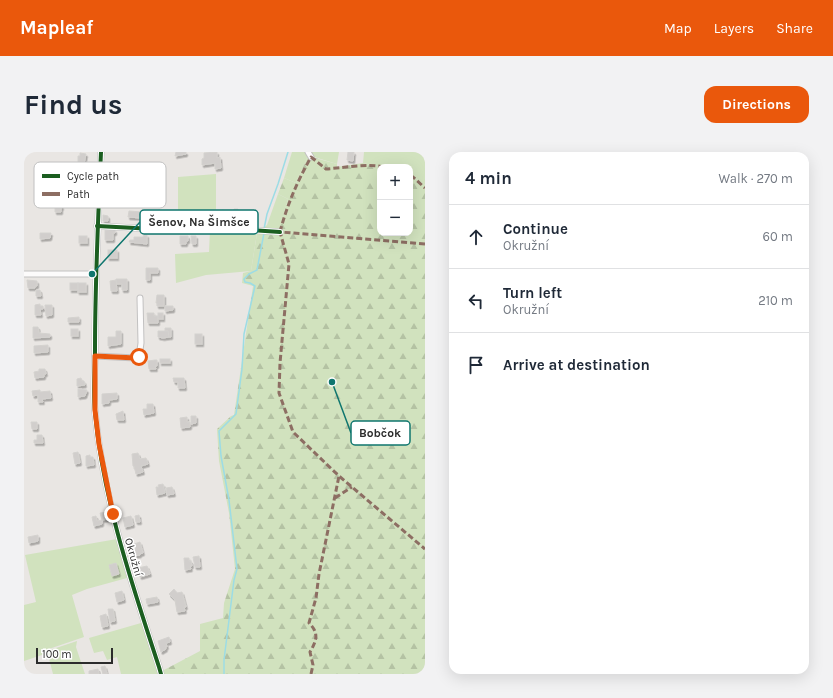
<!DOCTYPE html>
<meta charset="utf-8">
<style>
:root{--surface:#fff;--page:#f2f2f3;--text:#1f2937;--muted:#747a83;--line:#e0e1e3;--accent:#ea580c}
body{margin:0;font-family:Karla,sans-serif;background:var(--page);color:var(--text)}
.controls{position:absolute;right:12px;top:12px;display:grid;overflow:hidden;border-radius:8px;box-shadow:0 4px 16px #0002}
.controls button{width:36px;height:36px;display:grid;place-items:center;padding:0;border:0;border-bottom:1px solid var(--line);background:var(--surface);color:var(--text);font:20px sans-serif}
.scale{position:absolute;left:12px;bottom:10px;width:77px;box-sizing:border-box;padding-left:4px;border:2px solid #2c2c2c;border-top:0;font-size:11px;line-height:14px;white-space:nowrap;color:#2c2c2c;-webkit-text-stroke:3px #fff;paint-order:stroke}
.stop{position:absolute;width:12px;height:12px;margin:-9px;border:3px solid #ea580c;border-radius:50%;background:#fff}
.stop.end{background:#ea580c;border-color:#fff;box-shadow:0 1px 4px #0008}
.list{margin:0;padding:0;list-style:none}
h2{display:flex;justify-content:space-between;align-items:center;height:52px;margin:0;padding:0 16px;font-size:17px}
h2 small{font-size:13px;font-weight:400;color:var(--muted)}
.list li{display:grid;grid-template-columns:26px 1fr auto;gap:12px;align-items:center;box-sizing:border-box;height:64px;padding:0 16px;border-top:1px solid var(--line)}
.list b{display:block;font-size:15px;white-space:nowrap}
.list p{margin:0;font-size:13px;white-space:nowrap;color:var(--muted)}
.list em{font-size:13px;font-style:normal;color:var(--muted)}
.icon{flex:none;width:22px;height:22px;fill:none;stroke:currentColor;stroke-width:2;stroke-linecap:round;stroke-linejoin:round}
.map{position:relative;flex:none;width:401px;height:522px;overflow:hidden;border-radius:12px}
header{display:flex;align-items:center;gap:24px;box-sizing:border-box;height:56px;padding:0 20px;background:var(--accent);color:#fff}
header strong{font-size:19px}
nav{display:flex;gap:22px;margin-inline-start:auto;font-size:14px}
.intro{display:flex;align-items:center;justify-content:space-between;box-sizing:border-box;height:96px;padding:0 24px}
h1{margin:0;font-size:28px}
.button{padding:10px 18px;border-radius:12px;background:var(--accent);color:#fff;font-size:14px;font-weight:700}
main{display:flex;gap:24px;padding:0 24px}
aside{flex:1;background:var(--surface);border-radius:12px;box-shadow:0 4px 16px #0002}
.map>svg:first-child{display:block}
</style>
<header>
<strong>Mapleaf</strong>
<nav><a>Map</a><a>Layers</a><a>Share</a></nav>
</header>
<div class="intro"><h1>Find us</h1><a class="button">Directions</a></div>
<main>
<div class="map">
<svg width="401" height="522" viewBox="0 0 401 522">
<defs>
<pattern id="forest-firs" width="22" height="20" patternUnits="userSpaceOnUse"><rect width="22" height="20" fill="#d1e2be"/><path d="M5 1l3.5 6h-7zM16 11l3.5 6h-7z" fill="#b4c2a3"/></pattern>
<filter id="shadow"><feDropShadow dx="1.5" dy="2.5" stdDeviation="0" flood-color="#0004"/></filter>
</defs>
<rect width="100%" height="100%" fill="#e9e6e3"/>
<!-- grass -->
<g fill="#d1e2be">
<path d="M268,0H281L284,4L272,31L260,26Z"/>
<path d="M287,0H315L313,12L290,5Z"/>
<path d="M340,0H401V33L386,22V15H357L339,11Z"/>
<path d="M192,22V69C183,78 166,75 154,76V25Z"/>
<path d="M254,42L264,47L256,74L243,73Z"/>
<path d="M186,78L233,81L227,119L182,123L152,131L151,102L185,100Z"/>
<path d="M93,387L103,426L63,437L48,443L60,485L22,498L21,502L0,509V453L12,450L1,403Z"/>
<path d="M117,471L119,472L135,522H97L93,505L83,508L79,499L70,501L65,486Z"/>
<path d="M53,489L52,495L61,522H29L23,499Z"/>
</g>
<!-- forest -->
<path fill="url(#forest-firs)" d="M284,4L313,12V15L339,11L357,15H356V81H386V22L401,33V522H140V518L176,499V472L199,466L200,451L211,417L205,361L195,309L193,277L207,264L210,263L229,134L218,131L219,121L227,119L233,81L243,73H256L264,47L254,42L260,26L272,31Z"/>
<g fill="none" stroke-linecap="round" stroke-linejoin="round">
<!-- stream -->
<g stroke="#9cdce5" stroke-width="1.5">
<path d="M240,77L243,62L254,32L264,0"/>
<path d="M200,522V508L210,428L213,417L205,348L197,304L195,279L212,262L218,217L220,182L231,134L226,131L221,130L220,127L225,122L233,118L240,81"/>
</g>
</g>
<!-- building -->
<g fill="#d1cecc" stroke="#d4d2cf" filter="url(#shadow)">
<path d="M152,0H162V2L151,4Z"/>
<path d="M193,0V6L196,5L197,16L191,17V11L178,13V7L180,6V1Z"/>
<path d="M324,0H330L329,9L323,8Z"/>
<path d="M56,1L62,2L60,12H54V4H56Z"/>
<path d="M31,50H37L38,56H37V60H31Z"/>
<path d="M210,57H214L213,70H208Z"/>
<path d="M135,58L144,60L143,67H133V59Z"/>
<path d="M198,58L204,59V62L206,63L205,65H203V70L196,69Z"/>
<path d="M105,59L118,60L117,66L104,65Z"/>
<path d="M79,63L84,64V69H79Z"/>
<path d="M81,78H91V81H89V88H81Z"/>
<path d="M16,81H27L26,86L16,87Z"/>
<path d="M120,83H123V92L105,90L106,88H110V85H119Z"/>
<rect x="55" y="84" width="8" height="7"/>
<path d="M156,84H164V89H162V92H156Z"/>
<path d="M167,84H172V92H168Z"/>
<rect x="84" y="98" width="9" height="8"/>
<path d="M122,116H134V121H126V128H122Z"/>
<path d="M92,127H103V138H98V132H92Z"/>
<path d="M3,128L13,129V134H11V136H4Z"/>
<path d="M92,128L93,139H87L86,129Z"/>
<rect x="46" y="131" width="8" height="7"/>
<rect x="54" y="131" width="8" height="9"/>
<path d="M12,138H16L17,144H12Z"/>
<path d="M133,143H140V154H133V151H132Z"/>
<path d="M16,152V154H19V157H16L17,163H11V153Z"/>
<path d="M21,153H28V163L22,164Z"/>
<path d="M141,154H149V158L141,159Z"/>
<path d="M123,161H130V164H134V171H124Z"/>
<rect x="134" y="161" width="5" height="6"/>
<path d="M55,165V170H44V166Z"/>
<path d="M9,175H14L15,181L26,182V185L9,186Z"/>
<path d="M141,176H147V185H145L144,179H141Z"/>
<rect x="47" y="177" width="7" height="7"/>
<path d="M92,179H97V192L84,194V185H92Z"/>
<path d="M134,179H144L145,185L139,186L134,185Z"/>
<rect x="171" y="182" width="7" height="10"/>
<path d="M24,193V200L10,201V194Z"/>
<rect x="136" y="207" width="10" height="4"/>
<path d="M131,208H133V214H131L132,217H125L124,209Z"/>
<path d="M15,217H21L22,222H20V225L11,226L10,220L15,219Z"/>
<path d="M57,226L58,229H60L61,233L53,234V227Z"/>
<path d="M149,226H160L161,236H154V230H150Z"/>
<path d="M54,237L63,238L61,244L54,245Z"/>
<path d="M16,238V240L26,239L27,246L18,247L19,250H14V243L9,244L8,239Z"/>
<path d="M93,241V247L85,248V251L78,252V242Z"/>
<path d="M123,252H129L130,261L120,263L119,257H123Z"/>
<path d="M99,259L100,268H93L92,262Z"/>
<path d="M167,264H172V271L167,272Z"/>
<path d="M163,265V270H166V275L157,276L156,266Z"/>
<path d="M7,270H13V277H8Z"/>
<path d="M13,283H18L19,291H10V288H13Z"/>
<path d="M54,300L56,311L51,312L49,301Z"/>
<path d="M114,301L116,307L122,306L124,312L117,314L119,320L112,322L110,314H109L108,302Z"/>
<path d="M66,303V305H69L70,313L62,314V304Z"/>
<path d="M139,332L141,341L133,343L132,335H135L134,333Z"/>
<path d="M148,335L150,342L143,343L142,336Z"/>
<path d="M82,360L84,367L78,368L76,361Z"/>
<path d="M115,363L116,370H112L111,364Z"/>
<path d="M72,364L73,369L78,368V372L70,374L68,365Z"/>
<path d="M107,364L109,373L101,375L99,366Z"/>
<path d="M14,383V389L5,391L4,385Z"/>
<path d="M116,390L119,401L116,402V403L109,404L108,400L112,397L110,392Z"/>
<path d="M175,404L176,415H171L169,405Z"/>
<path d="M160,406H165V409H167L168,414H166L167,417L161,418Z"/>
<path d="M92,411L95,422L88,424L85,413Z"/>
<path d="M123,414L126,422L116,425L114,416Z"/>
<path d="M150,437L153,441L158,440L162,455H160L161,459L153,460L151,448L145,442Z"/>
<path d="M98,439L100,448L93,450L91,441Z"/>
<path d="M133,445L134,450L123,452L122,447Z"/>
<path d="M84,457H89L91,469L86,470Z"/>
<path d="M82,462L84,474L78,475L76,464Z"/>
<path d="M145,485L146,490L142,491L143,495H141L142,497L137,500L134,489Z"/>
<path d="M81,514L83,522H79L77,515Z"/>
<path d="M74,517L75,522H65V519Z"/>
</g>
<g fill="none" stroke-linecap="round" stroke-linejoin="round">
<!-- minor casing -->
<g stroke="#c2c1c1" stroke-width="7">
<g id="minor">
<path d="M77,0C74,66 71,131 71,197C71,217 69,239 71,260C79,348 108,432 135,515L137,522"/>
<path d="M284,0L287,5"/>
<path d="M73,74L150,78L195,76L256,80"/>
<path d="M0,122H72"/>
<path d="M71,204L112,206L115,205L117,191L116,146"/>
</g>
</g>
<!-- minor -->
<use href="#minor" stroke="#fcfbfb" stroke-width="5"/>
<!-- quiet -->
<g stroke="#8d6e63" stroke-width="3" stroke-dasharray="6 3" stroke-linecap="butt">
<path d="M386,24L389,25L401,36"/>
<path d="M256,80C263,53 273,30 287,5L302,17C317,16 346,11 359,15"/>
<path d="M401,92L256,80L265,112L256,211L255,241L269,280L315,324L401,397"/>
<path d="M311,346L328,335"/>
<path d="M287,522L289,513L286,500C293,488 295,481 285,471L292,446L295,422L315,324"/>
</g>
<!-- cycleway casing -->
<g stroke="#fff" stroke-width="6">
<g id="cycleway">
<path d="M77,0C74,66 71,131 71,197C71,217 69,239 71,260C79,348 108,432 135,515L137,522"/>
<path d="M73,74L150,78L195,76L256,80"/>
</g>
</g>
<!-- cycleway -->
<use href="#cycleway" stroke="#1b5e20" stroke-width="4"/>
</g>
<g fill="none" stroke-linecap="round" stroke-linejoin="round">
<!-- route -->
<path stroke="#ea580c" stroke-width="5" d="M89,362L75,292L71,258V204L112,206L115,205"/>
</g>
<g text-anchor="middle" stroke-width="3" stroke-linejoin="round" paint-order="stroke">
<!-- street labels -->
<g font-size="11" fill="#2c2c2c" stroke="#fff">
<text transform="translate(110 405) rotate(74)" y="4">Okružní</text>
</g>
</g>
<!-- legend -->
<rect x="10" y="10" width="132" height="46" rx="6" fill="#fff" stroke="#c0c0c0" stroke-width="1"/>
<rect x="18" y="22" width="18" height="4" fill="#1b5e20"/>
<rect x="18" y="40" width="18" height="4" fill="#8d6e63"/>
<g font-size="11" fill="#2c2c2c">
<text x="43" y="28">Cycle path</text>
<text x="43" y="46">Path</text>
</g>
<!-- callouts -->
<path fill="none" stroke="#0f766e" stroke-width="1.5" d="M68 122L116 70M308 230L327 281"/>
<g fill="#0f766e" stroke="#fff" stroke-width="1.5">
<circle cx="68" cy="122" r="4"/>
<circle cx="308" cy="230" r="4"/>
</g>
<g fill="#fff" stroke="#0f766e" stroke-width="1.5">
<rect x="116" y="58" width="118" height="24" rx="4"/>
<rect x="327" y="269" width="59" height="24" rx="4"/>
</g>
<g font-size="12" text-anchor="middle" font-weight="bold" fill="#2c2c2c">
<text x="175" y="74">Šenov, Na Šimšce</text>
<text x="356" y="285">Bobčok</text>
</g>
</svg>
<div class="controls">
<button>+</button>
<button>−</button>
</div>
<div class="scale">100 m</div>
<div class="stop" style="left:115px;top:205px"></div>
<div class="stop end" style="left:89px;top:362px"></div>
</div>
<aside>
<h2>4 min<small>Walk · 270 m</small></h2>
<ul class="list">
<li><svg class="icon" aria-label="ahead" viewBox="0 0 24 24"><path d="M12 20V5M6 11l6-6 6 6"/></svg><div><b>Continue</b><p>Okružní</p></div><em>60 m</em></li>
<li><svg class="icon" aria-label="left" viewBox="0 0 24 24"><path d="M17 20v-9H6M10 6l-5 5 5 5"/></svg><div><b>Turn left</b><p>Okružní</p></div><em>210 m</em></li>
<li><svg class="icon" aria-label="arrive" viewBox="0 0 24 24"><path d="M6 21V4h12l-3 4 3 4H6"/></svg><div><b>Arrive at destination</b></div></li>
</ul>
</aside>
</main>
